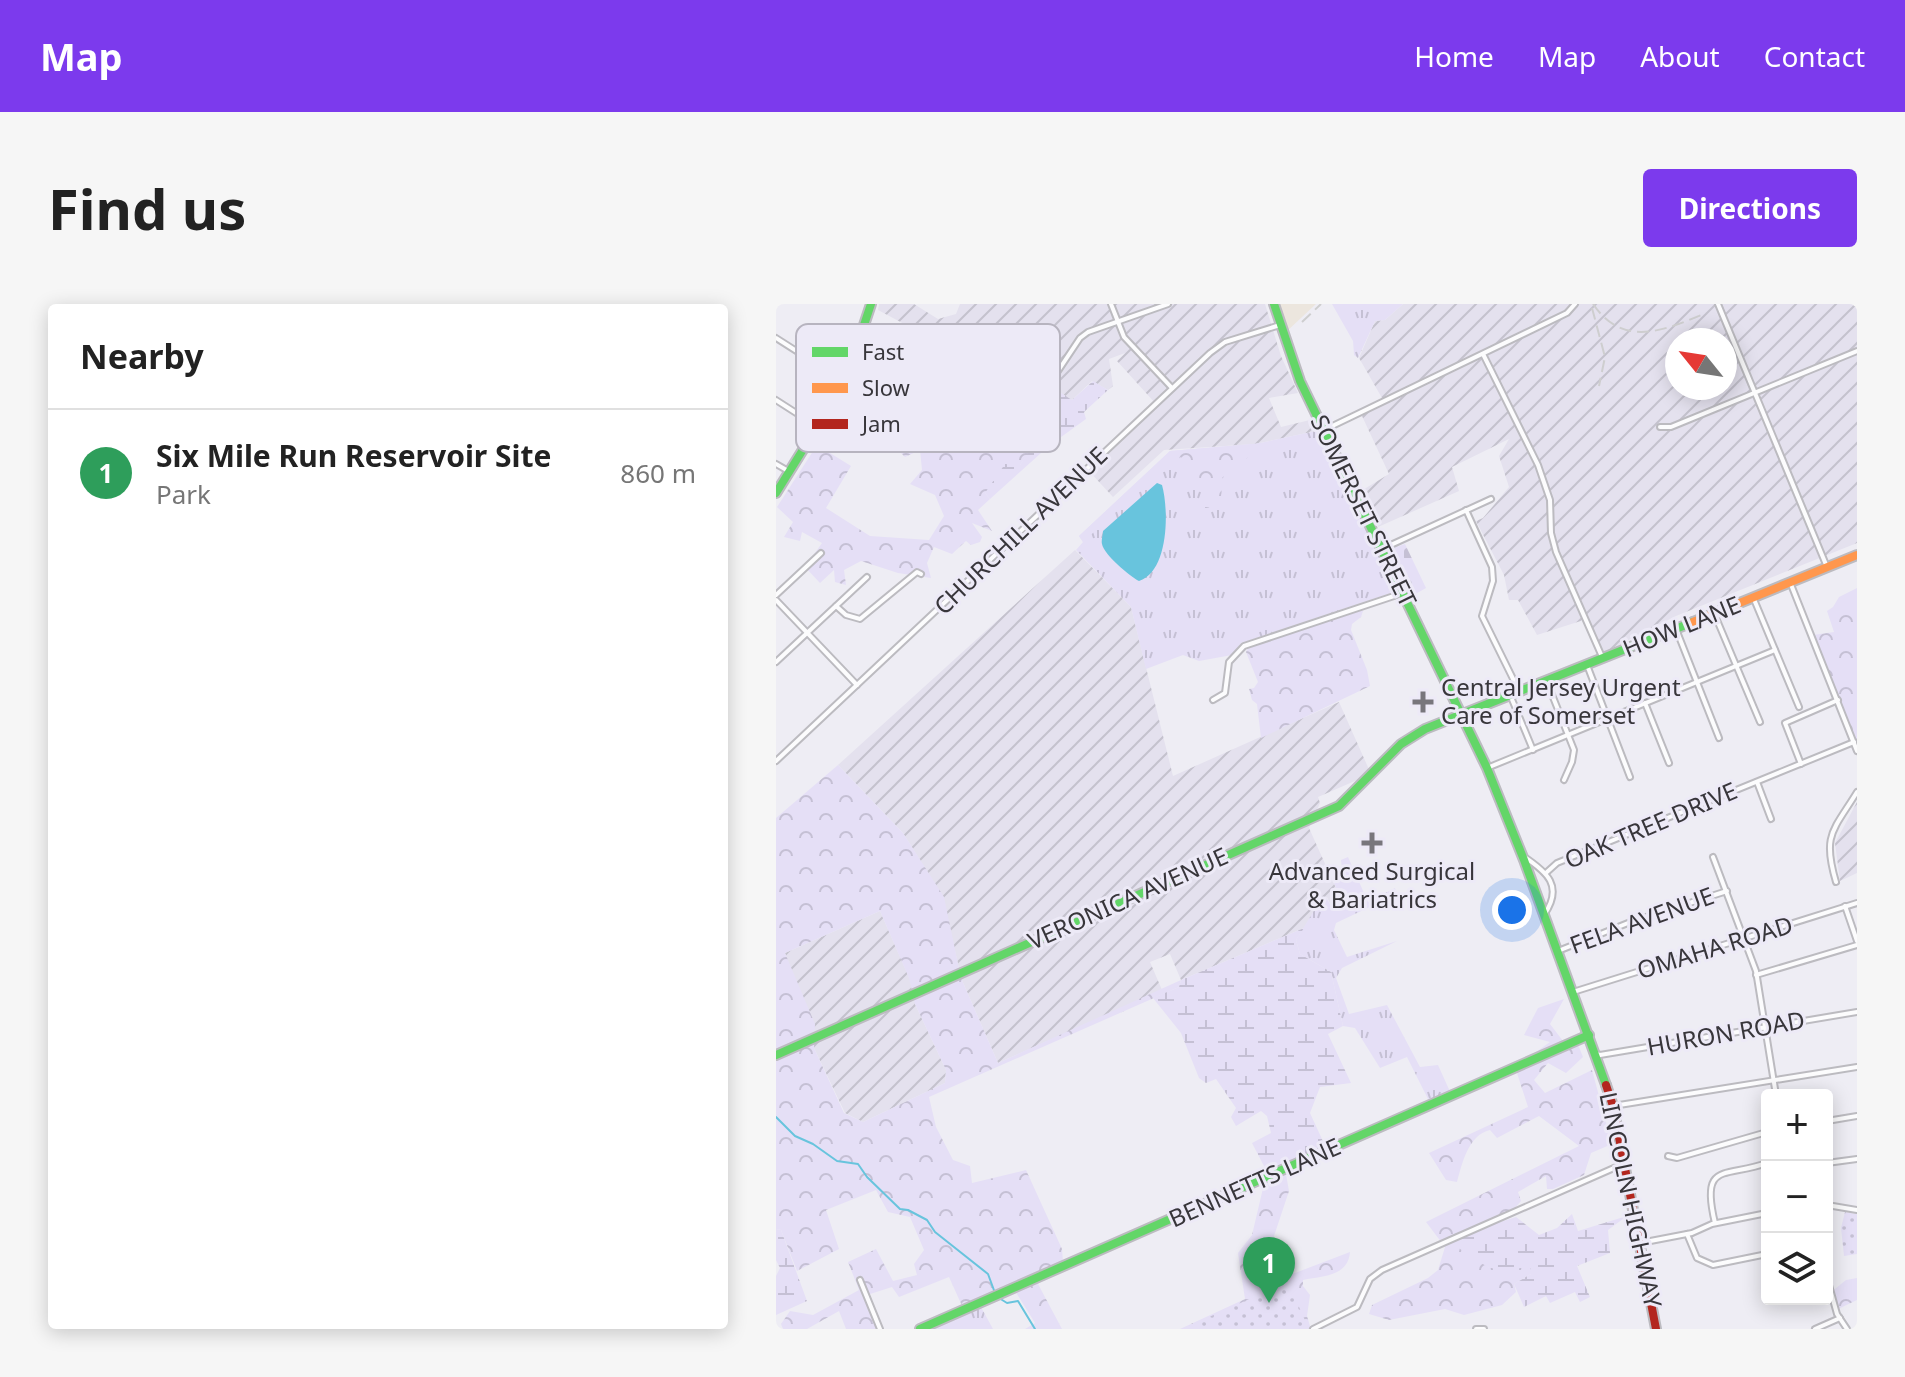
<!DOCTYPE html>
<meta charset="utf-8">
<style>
:root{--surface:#fff;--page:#f6f6f6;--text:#222;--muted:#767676;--line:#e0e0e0;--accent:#7c3aed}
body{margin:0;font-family:"Noto Sans",sans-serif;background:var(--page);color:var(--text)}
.controls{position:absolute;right:24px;bottom:24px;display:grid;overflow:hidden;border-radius:8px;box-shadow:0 4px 20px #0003}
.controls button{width:72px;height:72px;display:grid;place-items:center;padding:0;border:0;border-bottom:2px solid var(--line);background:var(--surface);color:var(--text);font:40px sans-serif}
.compass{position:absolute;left:889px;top:24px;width:72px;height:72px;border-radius:50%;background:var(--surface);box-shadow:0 4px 20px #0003;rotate:300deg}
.you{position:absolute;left:736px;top:606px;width:28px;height:28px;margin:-20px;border:6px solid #fff;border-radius:50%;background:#1a73e8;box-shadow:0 0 0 12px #1a73e833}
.badge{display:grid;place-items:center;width:52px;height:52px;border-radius:50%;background:var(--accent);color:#fff;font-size:26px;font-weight:700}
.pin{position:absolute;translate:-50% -66px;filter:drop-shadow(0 2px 4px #0008)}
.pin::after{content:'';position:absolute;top:42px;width:28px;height:24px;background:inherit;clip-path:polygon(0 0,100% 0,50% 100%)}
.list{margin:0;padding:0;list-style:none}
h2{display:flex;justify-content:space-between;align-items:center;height:104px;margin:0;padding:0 32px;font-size:34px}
h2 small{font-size:26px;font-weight:400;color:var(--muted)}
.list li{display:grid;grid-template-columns:52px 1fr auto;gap:24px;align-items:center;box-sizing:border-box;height:128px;padding:0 32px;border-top:2px solid var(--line)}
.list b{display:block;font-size:30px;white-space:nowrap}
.list p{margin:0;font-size:26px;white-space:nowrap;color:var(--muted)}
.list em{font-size:26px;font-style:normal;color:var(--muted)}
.icon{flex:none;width:44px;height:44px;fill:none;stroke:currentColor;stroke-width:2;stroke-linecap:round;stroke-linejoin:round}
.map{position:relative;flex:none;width:1081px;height:1025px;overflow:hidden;border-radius:8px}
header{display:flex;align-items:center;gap:48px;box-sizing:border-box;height:112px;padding:0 40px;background:var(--accent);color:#fff}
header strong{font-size:38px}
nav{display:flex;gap:44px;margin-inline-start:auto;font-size:28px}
.intro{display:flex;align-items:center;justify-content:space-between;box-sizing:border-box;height:192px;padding:0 48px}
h1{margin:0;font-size:56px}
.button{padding:20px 36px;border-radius:8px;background:var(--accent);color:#fff;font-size:28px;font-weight:700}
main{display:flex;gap:48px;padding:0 48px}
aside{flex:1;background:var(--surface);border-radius:8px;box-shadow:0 4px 20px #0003}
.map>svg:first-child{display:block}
</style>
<header>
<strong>Map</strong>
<nav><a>Home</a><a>Map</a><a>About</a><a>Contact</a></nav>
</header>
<div class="intro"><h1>Find us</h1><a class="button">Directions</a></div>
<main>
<aside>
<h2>Nearby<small></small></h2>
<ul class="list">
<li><span class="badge" style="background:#2e9e5b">1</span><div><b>Six Mile Run Reservoir Site</b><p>Park</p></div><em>860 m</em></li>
</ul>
</aside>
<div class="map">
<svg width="1081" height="1025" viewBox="0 0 1081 1025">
<defs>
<pattern id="industrial-furrows" width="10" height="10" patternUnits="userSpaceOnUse" patternTransform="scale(2)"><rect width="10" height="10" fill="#e4e1ee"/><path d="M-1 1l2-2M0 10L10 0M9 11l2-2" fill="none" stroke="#c4c2cd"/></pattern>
<pattern id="grass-tufts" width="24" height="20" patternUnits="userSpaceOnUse" patternTransform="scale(2)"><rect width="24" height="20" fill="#e5dff6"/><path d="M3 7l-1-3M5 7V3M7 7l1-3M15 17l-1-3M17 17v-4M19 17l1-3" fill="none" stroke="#c5c0d4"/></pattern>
<pattern id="forest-crowns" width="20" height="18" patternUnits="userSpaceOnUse" patternTransform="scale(2)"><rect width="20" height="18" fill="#e5dff6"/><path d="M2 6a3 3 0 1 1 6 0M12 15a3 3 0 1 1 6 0" fill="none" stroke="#c5c0d4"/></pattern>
<pattern id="wetland-marsh" width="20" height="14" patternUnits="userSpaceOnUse" patternTransform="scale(2)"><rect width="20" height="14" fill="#e5dff6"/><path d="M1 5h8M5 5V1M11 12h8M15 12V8" fill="none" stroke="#c5c0d4"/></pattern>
<pattern id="cemetery-stones" width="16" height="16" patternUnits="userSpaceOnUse" patternTransform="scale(2)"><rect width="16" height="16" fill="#e5dff6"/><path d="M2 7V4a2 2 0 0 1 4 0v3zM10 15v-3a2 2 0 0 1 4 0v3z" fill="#c5c0d4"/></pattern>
<pattern id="park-dots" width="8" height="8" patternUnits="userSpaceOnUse" patternTransform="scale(2)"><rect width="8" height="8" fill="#e5dff6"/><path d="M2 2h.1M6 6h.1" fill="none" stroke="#c5c0d4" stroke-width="1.8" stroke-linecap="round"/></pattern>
</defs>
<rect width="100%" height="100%" fill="#eeedf4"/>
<!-- industrial -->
<g fill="url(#industrial-furrows)" fill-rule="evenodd">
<path d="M103,0H138L162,15L180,10L184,0H489L505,52L522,89L493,94L505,123L534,116L540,127L479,140L388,146L337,193L311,165L380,100L341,57L349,49L333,55L337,82L332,86L316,77L296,96L241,62L237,58L241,49L188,52L102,6Z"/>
<path d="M627,0H1081V239L900,312L827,349L811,315L761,331L742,296H733L728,271L700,217L707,214L733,183L723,152L733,135L676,163L683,187L602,223L585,187L613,170L586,112L606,94L583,54L599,17L609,16ZM901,36H949V84H901Z"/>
<path d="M299,246L355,303L397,472L563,398L595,470L542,493L544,499L533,524L568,602L558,608L551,593L545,595L528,624L405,676L394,650L374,658L386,686L222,759L185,674L167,593L127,529L62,461Z"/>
<path d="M1081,498V569L1064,577L1059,539Z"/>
<path d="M104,607L139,687V700L170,766L169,779L87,818L69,809L38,744V729L9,649Z"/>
</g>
<!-- education -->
<path fill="#ece6de" d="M501,0H540L510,28Z"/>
<!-- grass -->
<g fill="url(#grass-tufts)">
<path d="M556,0H627L609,16L599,17L582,54L578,51L577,37Z"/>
<path d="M540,127L543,128L621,287L465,339L456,351L423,357L407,351L370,365L355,303L300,246L307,238L303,232L394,147L479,140Z"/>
<path d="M572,553L592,598L619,584L621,590L560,619L558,626L571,653L621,637L566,664L560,674L573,710L611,701L644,763L662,761L676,792L655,801L631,753L604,764L579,724L567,722L555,668L524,650L520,636L545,595L550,593L558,607L568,602L558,579L567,574L565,556Z"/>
<path d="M205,1003L217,1025H152Z"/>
</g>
<!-- forest -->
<g fill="url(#forest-crowns)" fill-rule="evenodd">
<path d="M197,35L241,48L237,58L241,72L221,92L237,134L254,147L244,161L209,189L214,195L202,206L216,227L196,219L206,233L204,238L195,241L190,237L176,250L158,243L151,259L155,274L122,269L85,257L68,266L70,281L59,278L58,266L44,279L29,263L46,239L26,228L24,237L8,233L17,218L1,203L41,141L75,162L50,204L94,232L153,236L168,212L159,191L134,180L146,166L144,146L129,153L125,149L151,129L125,113L138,100L133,89L167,70L180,48L188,52Z"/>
<path d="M487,139L492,142L460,160L446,174L445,204H429L428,179L405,153L385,167L307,238L303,232L394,147Z"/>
<path d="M1081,284V445L1037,331L1058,328L1051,307L1057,303L1063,293Z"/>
<path d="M582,305L587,307L585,313L576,320L575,326L591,366L594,382L485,434L481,400L476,396L473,385L478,384L482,378L470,348L473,342Z"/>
<path d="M62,461L127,529L168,593L185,674L222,759L405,676L403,683L153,793L160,823L177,856L194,862L196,879L250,866L286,945L287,958L262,980L286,1025H249L259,1019L236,982L187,1004L173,973L123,993L116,983L91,991L105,1025H70L63,1007L31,1025H7L5,1020L14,1007L37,1011L83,986L72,958L100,945L117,977L141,971L138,960L148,946L134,913L112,908L100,886L50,906L63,945L21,967L5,926L0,925V514ZM104,607L133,674L139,700L170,766L169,779L87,818L68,809L38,744L39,720L9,649Z"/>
<path d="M788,695L774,720L787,737L801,738L807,753L790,769L772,759L758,776L769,789L816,766L836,840L815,849L808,871L777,885H771L770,872L742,888L745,897L738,905L680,932L713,964H755V970L738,980L740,988L726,1001L688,1011L669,1005L613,1016L593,1010L596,1001L652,974L662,966L669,943L650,918L803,842L763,812L721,834L714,826C692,831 686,860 681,878L670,876L653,849L752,803L739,763L774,738L748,731L762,704Z"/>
<path d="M510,870L513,887L487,965L493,974L519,969L574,948C572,973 546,972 527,976V982L534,991L531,1012L534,1022L549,1025H404L469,995L462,949L476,931L488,880Z"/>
<path d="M1081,974V996L1060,1006L1054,989L1070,976Z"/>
</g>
<!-- wetland -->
<g fill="url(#wetland-marsh)">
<path d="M237,58L296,96L317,77L332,86L308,108L310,115L274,141L214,195L209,189L229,160L244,161L253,147L237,134L221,137L215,124L218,113L224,111L221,92L241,72Z"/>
<path d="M528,624L520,636L524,650L555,668L567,722L552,730L575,779L544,783L534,809L551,846L542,851L537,842C527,858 507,862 489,864L476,839L495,829L491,812L485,807L460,822L455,813L460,804L440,775L430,779L423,774L405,729L377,694L403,683L405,676Z"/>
<path d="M796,910L802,927L851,912L832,926L834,949L801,962L814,993L804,998L799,988L774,999L770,992L748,1003L738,980L755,970V964H713L684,945L680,932L740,913L763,931L781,924Z"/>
<path d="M0,925L5,926L31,997L0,1011V972L4,964L0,956Z"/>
</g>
<!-- cemetery -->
<path fill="url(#cemetery-stones)" d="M629,240L650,284L634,293L611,246Z"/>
<!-- park -->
<g fill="url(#park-dots)">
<path d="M1069,908L1081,910V950L1068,952L1065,924Z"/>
<path d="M512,978L531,1021L521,1025H406Z"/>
</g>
<!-- water -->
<path fill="#68c4dd" d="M381,179L386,181C393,206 393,267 363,277C354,272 328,251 326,240C325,237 327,230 327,227Z"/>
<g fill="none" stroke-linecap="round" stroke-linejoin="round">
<!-- stream -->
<g stroke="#68c4dd" stroke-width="2">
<path d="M0,813L19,832L37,840L61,857L82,860L91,873L124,905L132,906L151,916L159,928L212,970L219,989"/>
<path d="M223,994L231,999L242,997L259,1025"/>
</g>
<!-- street casing -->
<g stroke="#bcbbc0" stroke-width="8">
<g id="street">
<path d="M335,0L348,33L396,84"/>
<path d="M942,0L1051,263"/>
<path d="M0,34L69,78"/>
<path d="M707,50L762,161L774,196L775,229L780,248L827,355"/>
<path d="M276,76L304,34L312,28L392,0"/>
<path d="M0,96L42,123"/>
<path d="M884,123H895L1081,47"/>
<path d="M548,126L791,9L799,0"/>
<path d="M0,160L14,168"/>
<path d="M690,206L716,263L717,277L706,312L744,389"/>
<path d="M606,245L715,195"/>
<path d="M1014,278L1081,447"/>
<path d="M0,291L45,249"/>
<path d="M977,293L1023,403"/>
<path d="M0,296L81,381"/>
<path d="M60,302L70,311L84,315L141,268L145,270"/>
<path d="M938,309L984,418"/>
<path d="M900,325L943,434"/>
<path d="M0,358L91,273"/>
<path d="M811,361L854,473"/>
<path d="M771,378L798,446L796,458L788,476"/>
<path d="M735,393L757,446"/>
<path d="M437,396L449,389L453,358L468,342L627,289"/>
<path d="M869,399L893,459"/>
<path d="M0,457L434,49L449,38L504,21"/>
<path d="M1025,460L1009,419L1062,396"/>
<path d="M711,464L999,346"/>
<path d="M981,478L995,515"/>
<path d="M747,552C771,568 788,582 768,611"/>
<path d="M937,553L980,667L1000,791"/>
<path d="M771,568L781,559L1078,438"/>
<path d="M1060,578C1046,531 1057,527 1081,488"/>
<path d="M1069,602L1081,637"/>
<path d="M782,647L857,617L951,587"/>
<path d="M980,671L1081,641"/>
<path d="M797,688L1081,599"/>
<path d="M820,750L824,751L1081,708"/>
<path d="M837,802L1081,763"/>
<path d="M1051,817L1081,812"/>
<path d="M892,852L901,854L991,828"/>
<path d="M1051,859L1081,855"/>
<path d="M1051,901L1081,906"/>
<path d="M939,919C924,857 949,874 991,859"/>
<path d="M911,930L921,954L937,961L991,950"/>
<path d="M864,939L916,929L936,920L991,909"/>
<path d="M1051,974L1061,1010L1071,1025"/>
<path d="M84,976L104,1025"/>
<path d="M537,1025L581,1003L594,975L606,966L847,860"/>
<path d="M700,1025H708"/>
<path d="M1039,1025L1064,1014"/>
</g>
</g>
<!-- fast casing -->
<g stroke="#bcbbc0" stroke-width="12">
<g id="fast">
<path d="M498,0L524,77L711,464L748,556L830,781"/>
<path d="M0,189L69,78L95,0"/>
<path d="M0,751L563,502L625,440L649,425L917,318"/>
<path d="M144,1025L813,731"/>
</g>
</g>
<!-- slow casing -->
<g stroke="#bcbbc0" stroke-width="12">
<path id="slow" d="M917,318L1081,251"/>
</g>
<!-- jam casing -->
<g stroke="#bcbbc0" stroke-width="12">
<path id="jam" d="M830,781L837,802L880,1025"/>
</g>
<!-- street -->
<use href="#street" stroke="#fcfcfd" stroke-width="4"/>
<!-- fast -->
<use href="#fast" stroke="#63d668" stroke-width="8"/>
<!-- slow -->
<use href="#slow" stroke="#ff974d" stroke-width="8"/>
<!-- jam -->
<use href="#jam" stroke="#b3261e" stroke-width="8"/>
<!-- rail -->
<g stroke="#cececf" stroke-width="2" stroke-dasharray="12 6" stroke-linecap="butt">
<path d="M817,0C848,45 889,26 930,9"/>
<path d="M816,4L829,53L823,82"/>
<path d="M526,18L545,0"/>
</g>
</g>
<!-- markers -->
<g fill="#78767c" stroke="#edeaf7" stroke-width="3">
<path d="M643 386h8v8h8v8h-8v8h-8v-8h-8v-8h8z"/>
<path d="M592 527h8v8h8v8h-8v8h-8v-8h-8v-8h8z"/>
</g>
<g text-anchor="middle" stroke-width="6" stroke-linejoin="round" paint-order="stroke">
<!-- street labels -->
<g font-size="24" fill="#38363b" stroke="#edeaf7">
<text transform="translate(587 207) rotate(64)" y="8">SOMERSET STREET</text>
<text transform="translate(245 227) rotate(-44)" y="8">CHURCHILL AVENUE</text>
<text transform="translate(906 323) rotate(-22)" y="8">HOW LANE</text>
<text transform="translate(875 522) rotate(-23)" y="8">OAK TREE DRIVE</text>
<text transform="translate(352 595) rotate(-24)" y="8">VERONICA AVENUE</text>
<text transform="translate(866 617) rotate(-20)" y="8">FELA AVENUE</text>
<text transform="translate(939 644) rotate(-17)" y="8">OMAHA ROAD</text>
<text transform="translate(950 730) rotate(-10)" y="8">HURON ROAD</text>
<text transform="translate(479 879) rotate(-24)" y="8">BENNETTS LANE</text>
<text transform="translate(854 896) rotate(78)" y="8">LINCOLN HIGHWAY</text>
</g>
<!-- poi labels -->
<g font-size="24" fill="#38363b" stroke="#edeaf7" text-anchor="start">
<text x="665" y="392">Central Jersey Urgent<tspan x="665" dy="28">Care of Somerset</tspan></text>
<text x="596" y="576" text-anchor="middle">Advanced Surgical<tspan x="596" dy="28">&amp; Bariatrics</tspan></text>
</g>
</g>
<!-- legend -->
<rect x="20" y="20" width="264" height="128" rx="12" fill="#edeaf7" stroke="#b7b4bf" stroke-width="2"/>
<rect x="36" y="43" width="36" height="10" fill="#63d668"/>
<rect x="36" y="79" width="36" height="10" fill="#ff974d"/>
<rect x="36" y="115" width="36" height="10" fill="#b3261e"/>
<g font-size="22" fill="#38363b">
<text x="86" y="56">Fast</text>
<text x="86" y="92">Slow</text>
<text x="86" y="128">Jam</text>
</g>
</svg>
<div class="controls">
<button>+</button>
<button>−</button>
<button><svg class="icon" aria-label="layers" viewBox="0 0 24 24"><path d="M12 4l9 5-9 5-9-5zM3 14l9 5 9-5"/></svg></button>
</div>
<svg class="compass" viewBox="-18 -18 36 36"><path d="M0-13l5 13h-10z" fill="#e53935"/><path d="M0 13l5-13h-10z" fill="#767676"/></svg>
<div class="you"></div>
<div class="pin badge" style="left:493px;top:999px;background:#2e9e5b">1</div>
</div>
</main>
